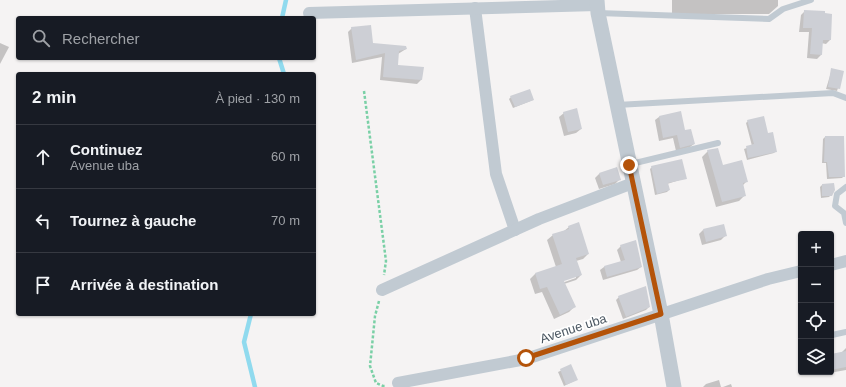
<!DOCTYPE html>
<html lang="fr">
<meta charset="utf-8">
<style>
:root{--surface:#171b24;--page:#242831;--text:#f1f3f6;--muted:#9ea1a6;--line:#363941}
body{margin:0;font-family:Helvetica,sans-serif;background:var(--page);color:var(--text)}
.controls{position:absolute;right:12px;bottom:12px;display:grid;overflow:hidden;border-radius:4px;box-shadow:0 1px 3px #0004}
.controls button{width:36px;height:36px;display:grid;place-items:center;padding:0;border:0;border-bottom:1px solid var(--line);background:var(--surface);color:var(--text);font:20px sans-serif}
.stop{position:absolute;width:12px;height:12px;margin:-9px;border:3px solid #b45309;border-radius:50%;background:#fff}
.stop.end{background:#b45309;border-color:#fff;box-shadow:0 1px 4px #0008}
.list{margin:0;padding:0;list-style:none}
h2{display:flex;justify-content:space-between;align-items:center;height:52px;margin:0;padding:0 16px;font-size:17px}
h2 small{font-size:13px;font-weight:400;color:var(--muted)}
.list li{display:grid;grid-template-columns:26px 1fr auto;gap:12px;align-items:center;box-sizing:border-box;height:64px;padding:0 16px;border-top:1px solid var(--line)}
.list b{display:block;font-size:15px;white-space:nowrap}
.list p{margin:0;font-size:13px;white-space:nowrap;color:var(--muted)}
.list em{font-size:13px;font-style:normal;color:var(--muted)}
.icon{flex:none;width:22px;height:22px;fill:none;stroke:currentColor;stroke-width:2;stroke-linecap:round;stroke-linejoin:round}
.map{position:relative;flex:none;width:846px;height:387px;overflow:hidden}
.search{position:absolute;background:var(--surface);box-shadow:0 1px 3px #0004;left:16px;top:16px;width:300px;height:44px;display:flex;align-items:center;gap:10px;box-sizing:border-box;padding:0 14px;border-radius:4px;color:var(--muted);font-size:15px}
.panel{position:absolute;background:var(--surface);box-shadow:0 1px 3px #0004;left:16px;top:72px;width:300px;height:244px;border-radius:4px}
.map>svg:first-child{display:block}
</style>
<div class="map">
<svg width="846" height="387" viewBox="0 0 846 387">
<rect width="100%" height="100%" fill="#f5f3f3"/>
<!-- shadow -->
<g fill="#0003" fill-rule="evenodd">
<path d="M672,0H778V6L769,14H672Z"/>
<path d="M805,11L830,40L826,44L821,43V55L817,59L807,58L809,32H799L801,15Z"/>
<path d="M352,28L372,44L406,49L398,54L397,66L422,68L421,80L417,84L380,80L382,57L352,63L348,32Z"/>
<path d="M0,43L9,47L0,64Z"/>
<path d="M832,69L843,72L837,91L826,89Z"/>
<path d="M511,97L533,100L513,108L509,99Z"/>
<path d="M680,112L684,131L694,144L690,147L676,151L673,138L659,141L655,120L659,117Z"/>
<path d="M564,113L581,129L576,133L564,136L559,117Z"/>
<path d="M748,121L767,134L776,151L774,153L747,160L744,149L752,146L746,123Z"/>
<path d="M825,137L844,176L842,178L827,179L826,163H822L823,139Z"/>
<path d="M708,151L722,166L747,181L742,186L745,195L739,201L716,207L702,157Z"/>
<path d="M652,167L686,178L667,184L669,190L667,192L655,195L650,169Z"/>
<path d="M616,168L620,179L615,184L599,189L595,178L599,174Z"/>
<path d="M822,185L831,195L829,197L821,198L820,187Z"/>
<path d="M569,227L588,254L583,259L576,261L581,275L576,280L564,284L574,307L569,312L554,319L542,292L535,294L530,279L535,274L556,267L547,240L553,235L564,231ZM576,276V278L559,284V282Z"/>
<path d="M703,230L725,236L721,240L702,245L699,234Z"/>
<path d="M621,246L641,267L637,270L603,280L600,270L604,267L621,262L617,250Z"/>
<path d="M619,297L649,307L646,310L623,319L616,300Z"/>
<path d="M831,319L834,326L831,329Z"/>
<path d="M846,348V370L818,375V372H831V355L841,353Z"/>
<path d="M571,366L576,380L564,386L558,372Z"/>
<path d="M719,380L721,387H703L706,384Z"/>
<path d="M731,384L732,387H723Z"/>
</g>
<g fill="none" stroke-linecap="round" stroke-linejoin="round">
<!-- stream -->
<g stroke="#90daee" stroke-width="4.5">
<path d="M282,18L286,0"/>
<path d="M279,58L284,74"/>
<path d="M251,314L244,342L255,387"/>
</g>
</g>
<!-- building -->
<g fill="#cdcfd5">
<path d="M804,10L825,11V13L832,14L831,40H823L822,55L810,54L812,28H803Z"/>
<path d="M371,25L373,43L406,46L407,49L399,51L398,65L424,67L422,80L383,77L385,53L356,60L351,27Z"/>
<path d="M831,68L844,71L840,89L828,87Z"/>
<path d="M530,89L534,100L515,107L510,96Z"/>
<path d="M577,108L582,129L568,132L563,112Z"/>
<path d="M681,111L685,130L691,129L695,144L680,148L677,135L663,138L659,116Z"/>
<path d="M764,116L768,133L773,132L777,152L748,158L746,146L754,144L747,120Z"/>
<path d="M825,136H844L845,177H829L827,162H824Z"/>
<path d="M718,148L723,165L742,160L748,182L743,183L746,196L722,202L707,150Z"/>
<path d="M682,159L687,179L668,183L670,190L657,194L651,166Z"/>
<path d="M617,167L621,180L603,185L599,173Z"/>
<path d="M834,183L835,190L832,196H822V184Z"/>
<path d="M579,222L589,254L576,258L582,275L564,281L576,307L560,315L547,287L540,289L535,273L562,264L552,234L569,229L568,226Z"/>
<path d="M724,224L727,236L706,242L703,229Z"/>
<path d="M636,240L642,267L607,277L604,266L625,260L620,245Z"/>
<path d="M646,286L650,307L626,317L618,296Z"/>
<path d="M846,351V367L831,370V354Z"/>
<path d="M571,364L578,380L566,385L560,369Z"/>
</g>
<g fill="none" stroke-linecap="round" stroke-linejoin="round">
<!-- path -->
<g stroke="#7ad0a6" stroke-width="2.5" stroke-dasharray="3 2" stroke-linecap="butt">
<path d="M364,91L386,261L384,275"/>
<path d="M379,301L375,316L370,366L376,383L383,386H386"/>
</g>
<!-- service -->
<g stroke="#c1cad2" stroke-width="6">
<path d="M598,13L769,19L783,9L811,0"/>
<path d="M617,105L833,93L846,98"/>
<path d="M631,164L718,143"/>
<path d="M846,187L837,194L835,206L844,213L846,223"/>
<path d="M832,335L846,332"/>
</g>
<!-- minor -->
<g stroke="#c1cad2" stroke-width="12">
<path d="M475,8L496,174L515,230"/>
<path d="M309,13L597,5"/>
<path d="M831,265L846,261"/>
<path d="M382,290L539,219L633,183"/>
<path d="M398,383L526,359L768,279L801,271"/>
</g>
<!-- tertiary -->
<path stroke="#c1cad2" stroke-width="15" d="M597,0L598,13L661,314L674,387"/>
</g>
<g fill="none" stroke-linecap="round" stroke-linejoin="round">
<!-- route -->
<path stroke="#b45309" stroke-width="5" d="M526,358L661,314L629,165"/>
</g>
<g text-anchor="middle" stroke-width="3.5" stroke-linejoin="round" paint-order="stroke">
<!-- street labels -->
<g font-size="13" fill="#4a5661" stroke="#fff">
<text transform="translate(573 328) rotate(-18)" y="5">Avenue uba</text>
</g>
</g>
</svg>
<div class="controls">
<button>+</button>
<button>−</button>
<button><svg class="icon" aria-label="locate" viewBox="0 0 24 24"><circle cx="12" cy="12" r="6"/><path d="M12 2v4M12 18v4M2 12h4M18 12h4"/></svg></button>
<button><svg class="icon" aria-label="layers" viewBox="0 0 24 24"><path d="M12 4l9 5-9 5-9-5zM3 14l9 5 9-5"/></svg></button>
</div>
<div class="stop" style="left:526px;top:358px"></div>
<div class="stop end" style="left:629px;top:165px"></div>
<div class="search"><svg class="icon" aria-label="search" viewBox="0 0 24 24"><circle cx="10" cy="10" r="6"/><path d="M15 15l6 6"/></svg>Rechercher</div>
<section class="panel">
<h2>2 min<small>À pied · 130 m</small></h2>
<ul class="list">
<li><svg class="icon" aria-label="ahead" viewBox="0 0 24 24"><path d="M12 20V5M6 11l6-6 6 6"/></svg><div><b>Continuez</b><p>Avenue uba</p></div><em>60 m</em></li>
<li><svg class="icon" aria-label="left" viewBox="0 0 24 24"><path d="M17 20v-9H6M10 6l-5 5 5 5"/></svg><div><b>Tournez à gauche</b></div><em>70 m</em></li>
<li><svg class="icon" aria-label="arrive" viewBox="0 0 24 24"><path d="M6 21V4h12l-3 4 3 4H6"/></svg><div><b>Arrivée à destination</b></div></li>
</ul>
</section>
</div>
